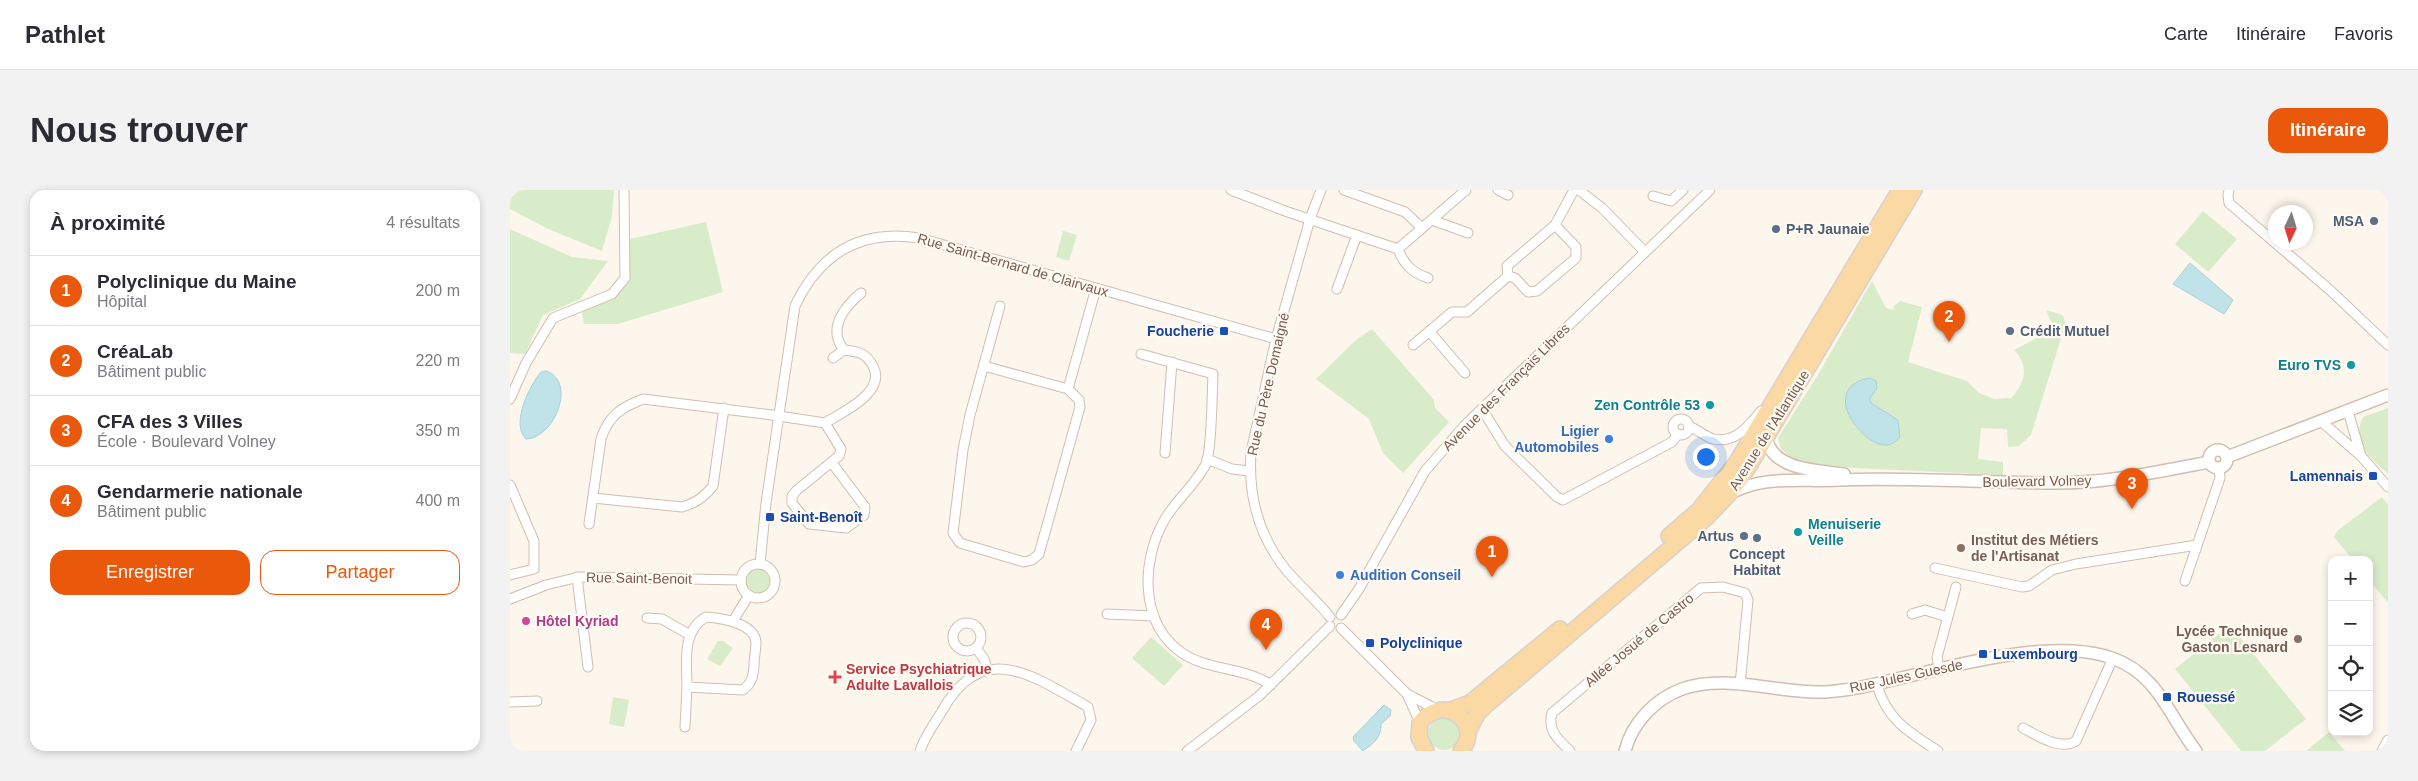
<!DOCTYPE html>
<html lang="fr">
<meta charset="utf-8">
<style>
:root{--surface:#fff;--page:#f2f2f3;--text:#2b2b33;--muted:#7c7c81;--line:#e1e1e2;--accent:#ea580c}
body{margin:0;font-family:Arial,sans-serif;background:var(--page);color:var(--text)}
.controls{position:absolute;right:15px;bottom:15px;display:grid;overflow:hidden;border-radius:10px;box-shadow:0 2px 8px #0003}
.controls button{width:45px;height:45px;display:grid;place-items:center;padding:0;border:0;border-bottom:1px solid var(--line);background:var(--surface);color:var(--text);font:25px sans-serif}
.compass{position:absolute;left:1758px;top:15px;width:45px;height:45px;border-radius:50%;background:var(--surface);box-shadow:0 2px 8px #0003;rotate:184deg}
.you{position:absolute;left:1195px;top:266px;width:18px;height:18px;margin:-12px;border:4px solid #fff;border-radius:50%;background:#1a73e8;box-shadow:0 0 0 8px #1a73e833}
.badge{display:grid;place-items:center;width:32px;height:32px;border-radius:50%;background:var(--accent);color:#fff;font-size:16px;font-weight:700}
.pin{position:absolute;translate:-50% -41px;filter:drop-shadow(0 1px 2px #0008)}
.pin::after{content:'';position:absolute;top:26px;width:18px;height:15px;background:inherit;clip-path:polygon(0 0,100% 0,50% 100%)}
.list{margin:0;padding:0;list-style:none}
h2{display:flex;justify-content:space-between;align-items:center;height:65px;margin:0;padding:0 20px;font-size:21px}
h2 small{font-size:16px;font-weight:400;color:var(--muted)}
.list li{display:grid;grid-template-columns:32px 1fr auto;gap:15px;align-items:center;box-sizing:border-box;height:70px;padding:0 20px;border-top:1px solid var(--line)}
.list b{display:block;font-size:19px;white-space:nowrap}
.list p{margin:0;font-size:16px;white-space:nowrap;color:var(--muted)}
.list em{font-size:16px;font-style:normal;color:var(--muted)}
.actions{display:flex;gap:10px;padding:15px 20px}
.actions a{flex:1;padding:11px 0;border:1px solid var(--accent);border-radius:15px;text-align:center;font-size:18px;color:var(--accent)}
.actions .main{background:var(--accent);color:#fff}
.icon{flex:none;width:28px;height:28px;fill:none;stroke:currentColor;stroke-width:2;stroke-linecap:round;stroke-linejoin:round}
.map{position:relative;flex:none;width:1878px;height:561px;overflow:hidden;border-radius:15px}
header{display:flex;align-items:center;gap:30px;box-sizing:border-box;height:70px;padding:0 25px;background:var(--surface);border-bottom:1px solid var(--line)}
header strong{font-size:24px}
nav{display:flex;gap:28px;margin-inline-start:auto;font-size:18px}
.intro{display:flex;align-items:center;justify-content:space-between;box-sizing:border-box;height:120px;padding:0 30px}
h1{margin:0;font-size:35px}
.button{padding:12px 22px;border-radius:15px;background:var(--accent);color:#fff;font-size:18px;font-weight:700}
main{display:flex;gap:30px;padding:0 30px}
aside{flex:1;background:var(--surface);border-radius:15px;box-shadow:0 2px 8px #0003}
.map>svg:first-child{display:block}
</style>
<header>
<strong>Pathlet</strong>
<nav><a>Carte</a><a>Itinéraire</a><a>Favoris</a></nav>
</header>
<div class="intro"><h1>Nous trouver</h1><a class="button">Itinéraire</a></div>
<main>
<aside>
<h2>À proximité<small>4 résultats</small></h2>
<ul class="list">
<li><span class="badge">1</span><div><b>Polyclinique du Maine</b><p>Hôpital</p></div><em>200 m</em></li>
<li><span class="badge">2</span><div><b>CréaLab</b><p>Bâtiment public</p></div><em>220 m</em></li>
<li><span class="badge">3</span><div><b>CFA des 3 Villes</b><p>École · Boulevard Volney</p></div><em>350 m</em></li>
<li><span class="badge">4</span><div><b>Gendarmerie nationale</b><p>Bâtiment public</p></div><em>400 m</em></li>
</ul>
<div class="actions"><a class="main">Enregistrer</a><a>Partager</a></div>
</aside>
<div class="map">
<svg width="1878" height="561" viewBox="0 0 1878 561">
<rect width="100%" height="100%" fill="#fdf6ec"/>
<!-- green -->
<g fill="#d8ecc9">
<path d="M0,0H104L102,26L92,61L36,38L0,19Z"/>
<path d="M1693,21L1727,49L1698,82L1665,54Z"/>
<path d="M196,32L213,102L108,134H74L72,122L105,107L119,89L120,49Z"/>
<path d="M0,39L62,67L98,71L70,109L33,125L15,164L0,163Z"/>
<path d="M553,41L567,45L559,71L546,67Z"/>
<path d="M1362,91L1376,118L1383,120L1384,116L1390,111L1412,117L1398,172L1457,191L1469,203L1484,209L1501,208C1515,194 1520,176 1504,160L1544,139L1536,120L1553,125L1555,132L1552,145L1521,245L1509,256L1498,257L1497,239L1471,238L1468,269L1493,272V285L1343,278L1300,273L1284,270L1271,259L1268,248L1309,183Z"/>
<path d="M862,139L924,210L925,218L939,232L893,283L873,263L859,229L806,189L846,150Z"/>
<path d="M1878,218V284C1859,265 1840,256 1853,227Z"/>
<path d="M1872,307L1878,315V413L1859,390V370H1843L1824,347L1827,341Z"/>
<circle cx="248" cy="391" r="12"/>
<path d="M1720,435L1796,529L1755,561H1731L1665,479Z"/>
<path d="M641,447L673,475L654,496L622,468Z"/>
<path d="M208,451H213L223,458L210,476L197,469Z"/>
<path d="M103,507L119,510L114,537L99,534Z"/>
<circle cx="934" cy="544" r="16"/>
<path d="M1819,542L1835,561H1796Z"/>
</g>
<!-- water -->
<g fill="#bfe3e8" stroke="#a5d3da">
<path d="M1680,73L1723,110L1714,124L1663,94Z"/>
<path d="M36,181C67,191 45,248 16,249C0,234 20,195 31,182Z"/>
<path d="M1360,188L1366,191L1367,198L1360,208L1361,213L1388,230L1390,247C1385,252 1381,256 1374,255C1351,254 1308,197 1360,188Z"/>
<path d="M874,515L881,520L880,526L871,534C871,548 864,553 853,561L844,551L843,547Z"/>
</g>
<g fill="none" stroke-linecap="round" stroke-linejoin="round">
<!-- minor casing -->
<g stroke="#d1beb0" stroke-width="11">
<g id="minor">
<path d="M721,0L775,21L888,59L956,0"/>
<path d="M811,0L800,29L766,149L741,262C738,307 749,347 777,381C791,397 807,411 820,427"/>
<path d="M834,0L895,22L912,38"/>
<path d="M988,0L998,5"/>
<path d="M1069,0L1092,18L1135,62"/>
<path d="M1719,0L1718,5L1719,13L1821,101L1878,155"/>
<path d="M1143,6L1161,11L1173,0"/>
<path d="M922,30L958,43"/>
<path d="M888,59C894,75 903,83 918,88"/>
<path d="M998,86L1005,88L1018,102L1027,101L1066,68V57L1045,35"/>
<path d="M827,99L847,45"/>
<path d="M490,116L460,225L453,260L443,343L450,353L514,372L522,370L529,364L570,217L569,210L558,199L586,98"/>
<path d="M919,141L955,183"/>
<path d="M903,155L942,122H957L998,86L997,76L1045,35L1064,0"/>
<path d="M631,164L703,184C702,203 702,260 696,274C686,294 666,310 655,329C631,370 629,433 672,463C699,481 735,477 761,495"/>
<path d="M323,168L334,160C317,139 334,117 351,103"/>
<path d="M474,176L558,199"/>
<path d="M0,209L16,173L43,128L102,104L115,88L114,0"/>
<path d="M972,219L995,256L1047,307L1053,310L1162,252L1168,244"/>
<path d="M1838,221L1851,266"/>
<circle cx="1171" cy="237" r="8"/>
<path d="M1811,231L1851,266L1878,297"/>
<path d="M315,233L331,259L329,266L287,300L282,306V313L299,334L336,338L354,325L355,317L322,273"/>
<path d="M1178,236C1187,239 1194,246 1203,249C1225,254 1239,236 1251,221"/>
<path d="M655,263L662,172"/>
<path d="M697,269L722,279L739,281"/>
<path d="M0,295L24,351V379L0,385"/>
<path d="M83,308L172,317C186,313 194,307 203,296L214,218"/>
<path d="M79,334L91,249C98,226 112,217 133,209L262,225L315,233C333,222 377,202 363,176C355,162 349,162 334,160"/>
<path d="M250,374L256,313L285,116C310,63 351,39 409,48L766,149"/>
<circle cx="248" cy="391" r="17"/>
<path d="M1425,378L1512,397L1519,396L1542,380L1566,374L1687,355"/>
<path d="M67,387L78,477"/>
<path d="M1675,391L1710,288L1709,278"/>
<path d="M0,409L36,395L69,387L231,390"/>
<path d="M597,424L644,426"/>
<path d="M1402,424L1415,420L1437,427"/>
<path d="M831,425L849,399L915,281L955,235L1200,0"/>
<path d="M196,427C211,428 244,433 246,452C246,459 244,468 244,476C243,487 242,493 233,500L177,497C177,473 171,441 196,427Z"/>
<path d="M137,428L152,429L180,445"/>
<path d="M223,431L239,405"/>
<circle cx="457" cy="447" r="14"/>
<path d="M831,438L897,504L928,520"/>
<path d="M466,458L474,469L477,478"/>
<path d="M1429,479L1427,467L1446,397"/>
<path d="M1367,495C1377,530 1399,542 1428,561"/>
<path d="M897,504L910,533"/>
<path d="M0,512L27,511"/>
<path d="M175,537L177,497"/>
<path d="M1513,538C1528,546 1551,561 1566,551L1603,468"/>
<path d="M410,561C414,547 425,533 432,521C473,448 523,486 578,517L581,530L566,561"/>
<path d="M677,561L749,506L820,436"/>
<path d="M1060,561C1049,550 1037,541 1042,523L1191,398L1213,397L1235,403L1238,410L1230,495"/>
<path d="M1872,561L1878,550"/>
</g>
</g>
<!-- tertiary casing -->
<g stroke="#d1beb0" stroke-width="14">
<g id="tertiary">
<path d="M1256,247C1262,281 1308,280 1334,284"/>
<circle cx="1708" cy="269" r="9"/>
<path d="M1717,267L1878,205"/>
<path d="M1221,303C1255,285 1291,292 1329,290C1401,287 1473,293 1545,293C1597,293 1648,282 1699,272"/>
<path d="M1115,561C1122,533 1145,509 1172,499C1217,483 1269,504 1315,502C1347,500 1377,491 1408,484C1446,475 1484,466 1523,462C1549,460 1577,459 1602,468C1648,484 1659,526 1686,561"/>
</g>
</g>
<!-- primary casing -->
<g stroke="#dad1cd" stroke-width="18">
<g id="primary">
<path d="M1159,346L1189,320L1227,272L1390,0"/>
<path d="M941,520L960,513L1050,439"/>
<path d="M958,542L967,524L975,516L1196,328L1219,304L1237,279L1404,0"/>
<path d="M916,561L909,547L910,533C933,502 974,533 951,561"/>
</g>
</g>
<!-- minor -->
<use href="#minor" stroke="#fff" stroke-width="9"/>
<!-- tertiary -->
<use href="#tertiary" stroke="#fff" stroke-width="11"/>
<!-- primary -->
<use href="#primary" stroke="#fbd9a5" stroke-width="15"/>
</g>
<!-- markers -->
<g fill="#5c6f8a" stroke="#fffaf3" stroke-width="2">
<circle cx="1864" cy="31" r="5"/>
<circle cx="1266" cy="39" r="5"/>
<circle cx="1500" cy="141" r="5"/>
<circle cx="1234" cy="346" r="5"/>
<circle cx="1247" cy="348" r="5"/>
</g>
<g fill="#1a4fb4" stroke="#fffaf3" stroke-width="2">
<rect x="709" y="136" width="10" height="10" rx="2.5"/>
<rect x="1858" y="281" width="10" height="10" rx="2.5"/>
<rect x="255" y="322" width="10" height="10" rx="2.5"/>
<rect x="855" y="448" width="10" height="10" rx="2.5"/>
<rect x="1468" y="459" width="10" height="10" rx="2.5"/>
<rect x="1652" y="502" width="10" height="10" rx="2.5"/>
</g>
<g fill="#0f9aa8" stroke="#fffaf3" stroke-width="2">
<circle cx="1841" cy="175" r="5"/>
<circle cx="1200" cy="215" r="5"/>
<circle cx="1288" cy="342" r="5"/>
</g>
<g fill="#3f7fe0" stroke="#fffaf3" stroke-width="2">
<circle cx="1099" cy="249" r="5"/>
<circle cx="830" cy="385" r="5"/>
</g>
<g fill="#8d6e63" stroke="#fffaf3" stroke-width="2">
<circle cx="1451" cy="358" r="5"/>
<circle cx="1788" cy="449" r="5"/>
</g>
<circle fill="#d1479c" stroke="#fffaf3" stroke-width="2" cx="16" cy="431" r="5"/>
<path fill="#e0444e" stroke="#fffaf3" stroke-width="2" d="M322.5 479.5h5v5h5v5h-5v5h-5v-5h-5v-5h5z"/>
<g text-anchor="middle" stroke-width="4.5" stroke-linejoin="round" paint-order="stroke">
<!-- service labels -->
<g font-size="14" font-weight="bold" fill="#4e5e75" stroke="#fffaf3" text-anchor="end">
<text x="1854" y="36">MSA</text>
<text x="1276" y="44" text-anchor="start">P+R Jaunaie</text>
<text x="1510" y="146" text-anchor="start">Crédit Mutuel</text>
<text x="1224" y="351">Artus</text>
<text x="1247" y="369" text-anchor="middle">Concept<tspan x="1247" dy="16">Habitat</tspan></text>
</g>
<!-- street labels -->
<g font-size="14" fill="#7a5c4d" stroke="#fffaf3">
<text transform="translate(503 75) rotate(16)" y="5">Rue Saint-Bernard de Clairvaux</text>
<text transform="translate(758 194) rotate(-77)" y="5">Rue du Père Domaigné</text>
<text transform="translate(996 197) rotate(-45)" y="5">Avenue des Français Libres</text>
<text transform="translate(1259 240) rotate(-58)" y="5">Avenue de l'Atlantique</text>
<text transform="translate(1527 291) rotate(-1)" y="5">Boulevard Volney</text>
<text transform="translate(129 388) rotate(1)" y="5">Rue Saint-Benoit</text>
<text transform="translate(1129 450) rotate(-40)" y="5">Allée Josué de Castro</text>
<text transform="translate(1396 486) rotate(-12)" y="5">Rue Jules Guesde</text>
</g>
<!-- transit labels -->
<g font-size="14" font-weight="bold" fill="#164399" stroke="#fffaf3" text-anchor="start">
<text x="704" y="146" text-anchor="end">Foucherie</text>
<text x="1853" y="291" text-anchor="end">Lamennais</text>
<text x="270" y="332">Saint-Benoît</text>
<text x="870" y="458">Polyclinique</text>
<text x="1483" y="469">Luxembourg</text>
<text x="1667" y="512">Rouessé</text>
</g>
<!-- culture labels -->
<g font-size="14" font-weight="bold" fill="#0d838f" stroke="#fffaf3" text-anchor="end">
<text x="1831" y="180">Euro TVS</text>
<text x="1190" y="220">Zen Contrôle 53</text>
<text x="1298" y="339" text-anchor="start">Menuiserie<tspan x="1298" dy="16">Veille</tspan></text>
</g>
<!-- shop labels -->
<g font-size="14" font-weight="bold" fill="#366cbe" stroke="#fffaf3" text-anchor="end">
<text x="1089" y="246">Ligier<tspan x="1089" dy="16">Automobiles</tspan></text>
<text x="840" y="390" text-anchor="start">Audition Conseil</text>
</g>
<!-- education labels -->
<g font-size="14" font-weight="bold" fill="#785e54" stroke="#fffaf3" text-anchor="start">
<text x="1461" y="355">Institut des Métiers<tspan x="1461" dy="16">de l'Artisanat</tspan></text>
<text x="1778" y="446" text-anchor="end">Lycée Technique<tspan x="1778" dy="16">Gaston Lesnard</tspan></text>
</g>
<!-- hotel labels -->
<g font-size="14" font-weight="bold" fill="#b23c85" stroke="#fffaf3" text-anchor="start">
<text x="26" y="436">Hôtel Kyriad</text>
</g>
<!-- health labels -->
<g font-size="14" font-weight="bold" fill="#be3a42" stroke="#fffaf3" text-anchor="start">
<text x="336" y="484">Service Psychiatrique<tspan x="336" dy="16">Adulte Lavallois</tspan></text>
</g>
</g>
</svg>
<div class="controls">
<button>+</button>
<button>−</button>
<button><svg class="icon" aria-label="locate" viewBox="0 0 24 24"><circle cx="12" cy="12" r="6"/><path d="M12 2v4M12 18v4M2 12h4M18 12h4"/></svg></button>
<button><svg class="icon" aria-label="layers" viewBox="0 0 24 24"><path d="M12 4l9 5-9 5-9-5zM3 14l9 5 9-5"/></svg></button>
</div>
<svg class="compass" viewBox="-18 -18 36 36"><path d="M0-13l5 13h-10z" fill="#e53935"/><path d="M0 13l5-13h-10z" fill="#7c7c81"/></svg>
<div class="you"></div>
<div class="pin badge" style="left:982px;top:387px">1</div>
<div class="pin badge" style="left:1439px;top:152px">2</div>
<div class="pin badge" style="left:1622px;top:319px">3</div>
<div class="pin badge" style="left:756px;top:460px">4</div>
</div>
</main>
